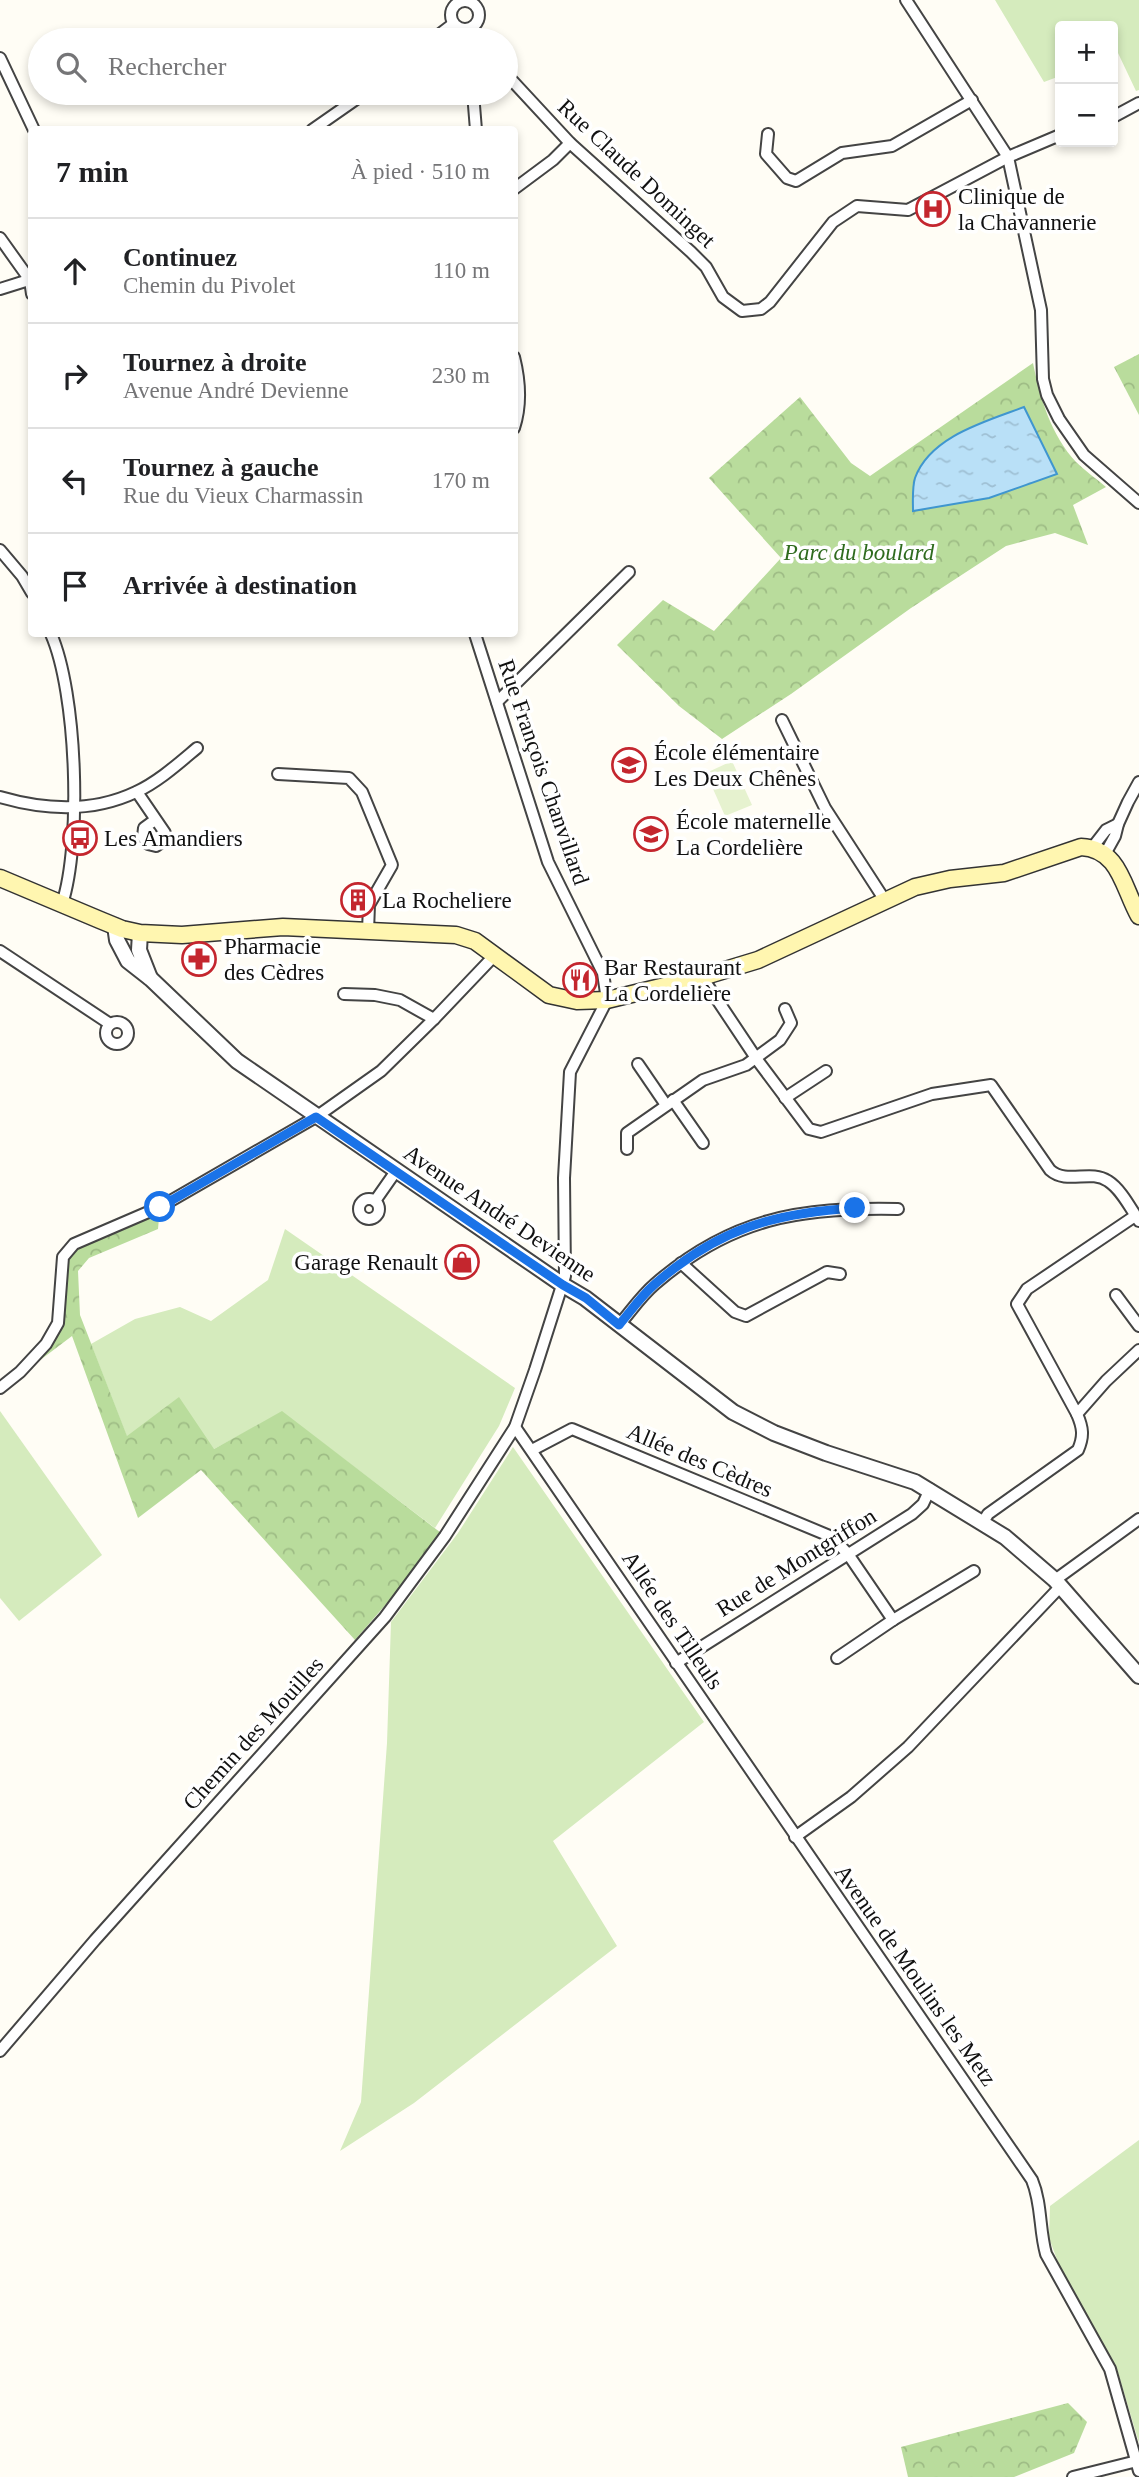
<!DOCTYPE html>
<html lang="fr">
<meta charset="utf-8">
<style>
:root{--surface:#fff;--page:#f2f2f2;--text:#202124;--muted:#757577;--line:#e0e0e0}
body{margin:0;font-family:Georgia,serif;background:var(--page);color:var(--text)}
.controls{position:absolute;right:21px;top:21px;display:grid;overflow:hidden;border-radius:7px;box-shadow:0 4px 10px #0003}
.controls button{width:63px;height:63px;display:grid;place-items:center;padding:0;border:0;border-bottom:2px solid var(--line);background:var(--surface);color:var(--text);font:35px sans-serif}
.stop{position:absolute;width:21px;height:21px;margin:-16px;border:5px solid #1a73e8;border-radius:50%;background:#fff}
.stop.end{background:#1a73e8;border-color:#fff;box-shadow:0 2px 7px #0008}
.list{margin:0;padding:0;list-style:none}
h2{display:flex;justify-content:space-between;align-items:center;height:91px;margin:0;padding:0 28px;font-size:30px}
h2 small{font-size:23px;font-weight:400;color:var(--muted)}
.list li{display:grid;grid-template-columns:46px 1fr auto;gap:21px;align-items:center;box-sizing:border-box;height:105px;padding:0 28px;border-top:2px solid var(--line)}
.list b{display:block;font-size:26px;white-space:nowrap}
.list p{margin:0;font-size:23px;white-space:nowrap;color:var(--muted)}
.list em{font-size:23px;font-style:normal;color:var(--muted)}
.icon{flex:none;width:38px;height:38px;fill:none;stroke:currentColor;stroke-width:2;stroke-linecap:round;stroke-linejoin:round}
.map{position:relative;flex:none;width:1139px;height:2477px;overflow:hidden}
.search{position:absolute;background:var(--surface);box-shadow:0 4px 10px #0003;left:28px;top:28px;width:490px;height:77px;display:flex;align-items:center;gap:18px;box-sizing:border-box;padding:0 24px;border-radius:38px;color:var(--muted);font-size:26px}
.panel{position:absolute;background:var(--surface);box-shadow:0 4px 10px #0003;left:28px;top:126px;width:490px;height:511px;border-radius:7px}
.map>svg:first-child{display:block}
</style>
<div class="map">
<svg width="1139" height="2477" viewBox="0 0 1139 2477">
<defs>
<pattern id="forest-crowns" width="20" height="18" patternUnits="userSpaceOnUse" patternTransform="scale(1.75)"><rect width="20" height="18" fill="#b9dc9c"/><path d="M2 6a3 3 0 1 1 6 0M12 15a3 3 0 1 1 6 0" fill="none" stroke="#9ebc85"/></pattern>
<pattern id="water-ripples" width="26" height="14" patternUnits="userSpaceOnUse" patternTransform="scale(1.75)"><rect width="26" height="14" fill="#b9e0f7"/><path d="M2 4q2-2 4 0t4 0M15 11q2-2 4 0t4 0" fill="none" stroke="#9ebfd3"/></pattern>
</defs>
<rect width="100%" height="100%" fill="#fffdf5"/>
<!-- green -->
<g fill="#d5ebbd">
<path d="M995,0H1139V90L1136,91L1118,53L1113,55V26H1060V76L1044,82Z"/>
<path d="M285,1229L515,1388L499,1426L435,1528L282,1412L214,1449L127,1437L91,1344L135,1319L180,1307L211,1321L268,1280Z"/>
<path d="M0,1411L102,1555L19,1621L0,1598Z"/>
<path d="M513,1447L704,1722L553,1841L617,1946L414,2103L340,2151L361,2102L387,1743L391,1622L458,1533Z"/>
<path d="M1139,2140V2443L1116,2366L1064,2278L1049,2238L1050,2206Z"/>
</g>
<!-- forest -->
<g fill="url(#forest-crowns)">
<path d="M1139,354V415L1114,367Z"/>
<path d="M1033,363C1040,398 1051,435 1076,462C1085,471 1097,479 1106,487L1073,505L1088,545L1055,533L1006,546L911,608L791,694L722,739L679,706L617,645L663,600L714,631L781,558L709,478L800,397L851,463L870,476Z"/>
<path d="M160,1207L158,1229L89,1258L78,1271L80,1315L127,1436L179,1397L214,1449L282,1411L445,1536L355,1640L201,1470L138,1518L72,1336L31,1367L58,1323L63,1257L74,1244Z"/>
<path d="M1068,2403L1087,2422L1074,2453L1014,2477H908L901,2447Z"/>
</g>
<!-- pitch -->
<path fill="#e6f2cf" d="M732,761L752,805L725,816L706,773Z"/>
<!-- water -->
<path fill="url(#water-ripples)" stroke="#3f96cf" stroke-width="2" d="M1024,407L1057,474L989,498L913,511C913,501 912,488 915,478C930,436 987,421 1024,407Z"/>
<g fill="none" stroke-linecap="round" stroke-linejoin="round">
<!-- minor casing -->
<g stroke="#444" stroke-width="14">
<g id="minor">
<path d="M906,0L1008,157L1041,310L1043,379L1047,395L1059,419L1084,455L1139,503"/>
<circle cx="465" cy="15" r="14"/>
<path d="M473,27L479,40"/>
<path d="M432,40L453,24"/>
<path d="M0,58L34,130"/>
<path d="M506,74L570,143L691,252L706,267L723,297L742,311L761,309L770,302L833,222L857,206L908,210L1008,157L1060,135"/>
<path d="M473,93L476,130"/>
<path d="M1113,117L1139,103"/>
<path d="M312,130L365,93"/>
<path d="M768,134L766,154L787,178L796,181L842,153L892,146L972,100"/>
<path d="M514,189L553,160L570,143"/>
<path d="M0,238L30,280L32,294"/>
<path d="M0,289L32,279"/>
<path d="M514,357C520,381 522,404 514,428"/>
<path d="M0,550L22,576L32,593"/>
<path d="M51,634C77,693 82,843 62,904"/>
<path d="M497,702L629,572"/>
<path d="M782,720L825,808L884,899"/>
<path d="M278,774L349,778L362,792L392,865L369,905L368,931"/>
<path d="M137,792L165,833L163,841L156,846L148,844L143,837L144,828L155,820"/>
<path d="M0,797C45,810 92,813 136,792C158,782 179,763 197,748"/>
<path d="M1092,848L1106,830L1118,824"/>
<path d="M1105,854L1115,836L1118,824L1128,802L1139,782"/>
<path d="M0,951L110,1024"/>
<path d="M702,977L758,1061L809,1129L821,1132L932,1094L991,1085L1050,1170C1067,1185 1090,1169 1108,1181C1121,1189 1131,1209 1139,1221"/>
<path d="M344,994L375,995L400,1000L434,1019"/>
<circle cx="117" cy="1033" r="11"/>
<path d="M638,1064L666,1105"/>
<path d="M785,1098L826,1071"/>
<path d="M673,1100L703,1143"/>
<path d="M627,1149V1133L703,1080L746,1065L780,1040L791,1023L785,1009"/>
<circle cx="369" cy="1209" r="10"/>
<path d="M375,1201L396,1171"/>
<path d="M681,1263L735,1312L746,1316L827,1272L840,1274"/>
<path d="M1116,1295L1139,1326"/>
<path d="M619,1325C631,1311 641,1296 655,1284C731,1218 800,1207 898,1209"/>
<path d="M0,1388L20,1372L46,1344L58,1323L63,1257L74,1244L160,1207L316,1117L381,1071L434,1019L494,956"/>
<path d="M1077,1414L1017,1304L1027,1289L1135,1216"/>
<path d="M515,1427L1032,2180C1042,2204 1039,2229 1046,2254L1110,2369L1139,2471"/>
<path d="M532,1450L572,1429L832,1537L848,1554L893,1620"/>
<path d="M983,1522L988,1514L1078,1450C1084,1436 1083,1428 1077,1414L1106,1381L1139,1350"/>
<path d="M1055,1580L1139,1519"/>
<path d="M837,1658L893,1620L974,1571"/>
<path d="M676,1663L912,1514L923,1504L930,1489"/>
<path d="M795,1837L851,1797L908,1747L1060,1587"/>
<path d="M0,2051L95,1940L385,1617L445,1536L515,1427L535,1370L565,1276L564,1178L570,1072L607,1000L603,973L548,862L475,634"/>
<path d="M1073,2477L1137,2461"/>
</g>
</g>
<!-- tertiary casing -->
<g stroke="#444" stroke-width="18">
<g id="tertiary">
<path d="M115,926L117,940L128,961L151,979L237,1061L563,1285L585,1298L733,1412L774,1433L826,1453L915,1482L1005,1537L1055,1580L1139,1676"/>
<path d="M140,933L139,950L150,978"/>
</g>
</g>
<!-- secondary casing -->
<g stroke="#333" stroke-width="19">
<path id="secondary" d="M0,878L100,920L122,929L140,933L182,935L283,927L456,935L475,941L549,995L577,1001L607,1000L702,977L758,960L915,887L950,879L1004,873L1081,847C1120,849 1123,888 1139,916"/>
</g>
<!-- minor -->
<use href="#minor" stroke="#fff" stroke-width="10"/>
<!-- tertiary -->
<use href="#tertiary" stroke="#fff" stroke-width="14"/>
<!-- secondary -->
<use href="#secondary" stroke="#fff6b0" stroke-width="16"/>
</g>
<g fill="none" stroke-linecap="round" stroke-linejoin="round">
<!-- route -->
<path stroke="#1a73e8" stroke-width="9" d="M160,1207L316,1117L563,1285L586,1298L619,1325C631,1311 641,1296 655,1284C718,1229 773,1213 855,1208"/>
</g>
<!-- icons -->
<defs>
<g id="hospital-ring" transform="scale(1.75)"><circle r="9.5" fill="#fff" stroke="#c4262e" stroke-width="1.5"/><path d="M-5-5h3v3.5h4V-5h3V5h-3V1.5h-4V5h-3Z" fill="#c4262e"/></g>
<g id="school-ring" transform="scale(1.75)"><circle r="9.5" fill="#fff" stroke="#c4262e" stroke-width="1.5"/><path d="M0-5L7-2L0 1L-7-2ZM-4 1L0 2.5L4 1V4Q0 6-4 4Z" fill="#c4262e"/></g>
<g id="bus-ring" transform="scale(1.75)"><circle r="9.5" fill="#fff" stroke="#c4262e" stroke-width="1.5"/><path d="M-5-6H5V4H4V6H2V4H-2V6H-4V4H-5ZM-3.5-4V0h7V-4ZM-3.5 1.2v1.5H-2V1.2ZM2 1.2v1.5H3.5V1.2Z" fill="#c4262e"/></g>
<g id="building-ring" transform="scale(1.75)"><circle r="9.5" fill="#fff" stroke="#c4262e" stroke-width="1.5"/><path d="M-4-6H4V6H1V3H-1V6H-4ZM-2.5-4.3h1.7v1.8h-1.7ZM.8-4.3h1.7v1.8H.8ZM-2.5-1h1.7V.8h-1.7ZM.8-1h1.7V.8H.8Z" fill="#c4262e"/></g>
<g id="pharmacy-ring" transform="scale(1.75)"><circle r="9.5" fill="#fff" stroke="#c4262e" stroke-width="1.5"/><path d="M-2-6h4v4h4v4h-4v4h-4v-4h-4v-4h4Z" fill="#c4262e"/></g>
<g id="restaurant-ring" transform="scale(1.75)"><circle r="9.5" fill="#fff" stroke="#c4262e" stroke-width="1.5"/><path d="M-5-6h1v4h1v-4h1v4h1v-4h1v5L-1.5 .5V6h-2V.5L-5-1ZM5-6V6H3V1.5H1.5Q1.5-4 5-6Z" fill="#c4262e"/></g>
<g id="shop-ring" transform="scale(1.75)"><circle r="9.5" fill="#fff" stroke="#c4262e" stroke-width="1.5"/><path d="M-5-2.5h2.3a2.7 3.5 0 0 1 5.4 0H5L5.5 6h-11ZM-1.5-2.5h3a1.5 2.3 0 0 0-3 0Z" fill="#c4262e"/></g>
</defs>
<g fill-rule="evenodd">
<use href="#hospital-ring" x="933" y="209"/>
<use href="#school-ring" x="629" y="765"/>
<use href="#school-ring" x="651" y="834"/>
<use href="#bus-ring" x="80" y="838"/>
<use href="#building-ring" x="358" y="900"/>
<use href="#pharmacy-ring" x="199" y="959"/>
<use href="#restaurant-ring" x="580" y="980"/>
<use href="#shop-ring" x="462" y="1262"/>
</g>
<g text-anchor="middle" stroke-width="7" stroke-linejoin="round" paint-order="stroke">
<!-- street labels -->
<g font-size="23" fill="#111" stroke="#fff">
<text transform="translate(637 173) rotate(43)" y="8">Rue Claude Dominget</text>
<text transform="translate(544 772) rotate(71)" y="8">Rue François Chanvillard</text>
<text transform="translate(500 1213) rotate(34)" y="8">Avenue André Devienne</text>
<text transform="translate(700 1460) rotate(23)" y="8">Allée des Cèdres</text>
<text transform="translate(796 1562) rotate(-32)" y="8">Rue de Montgriffon</text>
<text transform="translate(673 1620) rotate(56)" y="8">Allée des Tilleuls</text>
<text transform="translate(253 1733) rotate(-48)" y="8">Chemin des Mouilles</text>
<text transform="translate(916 1975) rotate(55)" y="8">Avenue de Moulins les Metz</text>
</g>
<!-- poi labels -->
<g font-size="23" fill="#111" stroke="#fff" text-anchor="start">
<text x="958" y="204">Clinique de<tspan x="958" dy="26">la Chavannerie</tspan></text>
<text x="654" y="760">École élémentaire<tspan x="654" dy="26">Les Deux Chênes</tspan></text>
<text x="676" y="829">École maternelle<tspan x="676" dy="26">La Cordelière</tspan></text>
<text x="104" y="846">Les Amandiers</text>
<text x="382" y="908">La Rocheliere</text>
<text x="224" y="954">Pharmacie<tspan x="224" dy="26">des Cèdres</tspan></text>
<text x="604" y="975">Bar Restaurant<tspan x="604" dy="26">La Cordelière</tspan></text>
<text x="438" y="1270" text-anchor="end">Garage Renault</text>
</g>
<!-- park labels -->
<g font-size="23" font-style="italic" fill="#2f6b1f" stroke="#fff">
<text x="859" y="560">Parc du boulard</text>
</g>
</g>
</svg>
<div class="controls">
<button>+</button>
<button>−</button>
</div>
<div class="stop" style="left:160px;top:1207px"></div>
<div class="stop end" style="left:855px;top:1208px"></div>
<div class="search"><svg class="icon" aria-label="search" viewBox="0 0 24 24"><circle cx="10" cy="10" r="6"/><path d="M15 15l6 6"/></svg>Rechercher</div>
<section class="panel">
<h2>7 min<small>À pied · 510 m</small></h2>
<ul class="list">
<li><svg class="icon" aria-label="ahead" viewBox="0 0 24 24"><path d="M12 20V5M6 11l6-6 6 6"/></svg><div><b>Continuez</b><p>Chemin du Pivolet</p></div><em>110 m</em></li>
<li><svg class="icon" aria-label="right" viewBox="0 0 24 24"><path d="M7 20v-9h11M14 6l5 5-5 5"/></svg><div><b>Tournez à droite</b><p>Avenue André Devienne</p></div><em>230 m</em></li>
<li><svg class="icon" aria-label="left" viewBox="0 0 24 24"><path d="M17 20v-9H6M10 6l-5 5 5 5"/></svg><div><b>Tournez à gauche</b><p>Rue du Vieux Charmassin</p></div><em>170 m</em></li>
<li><svg class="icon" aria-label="arrive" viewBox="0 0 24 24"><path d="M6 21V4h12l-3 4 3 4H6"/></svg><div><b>Arrivée à destination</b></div></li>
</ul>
</section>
</div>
